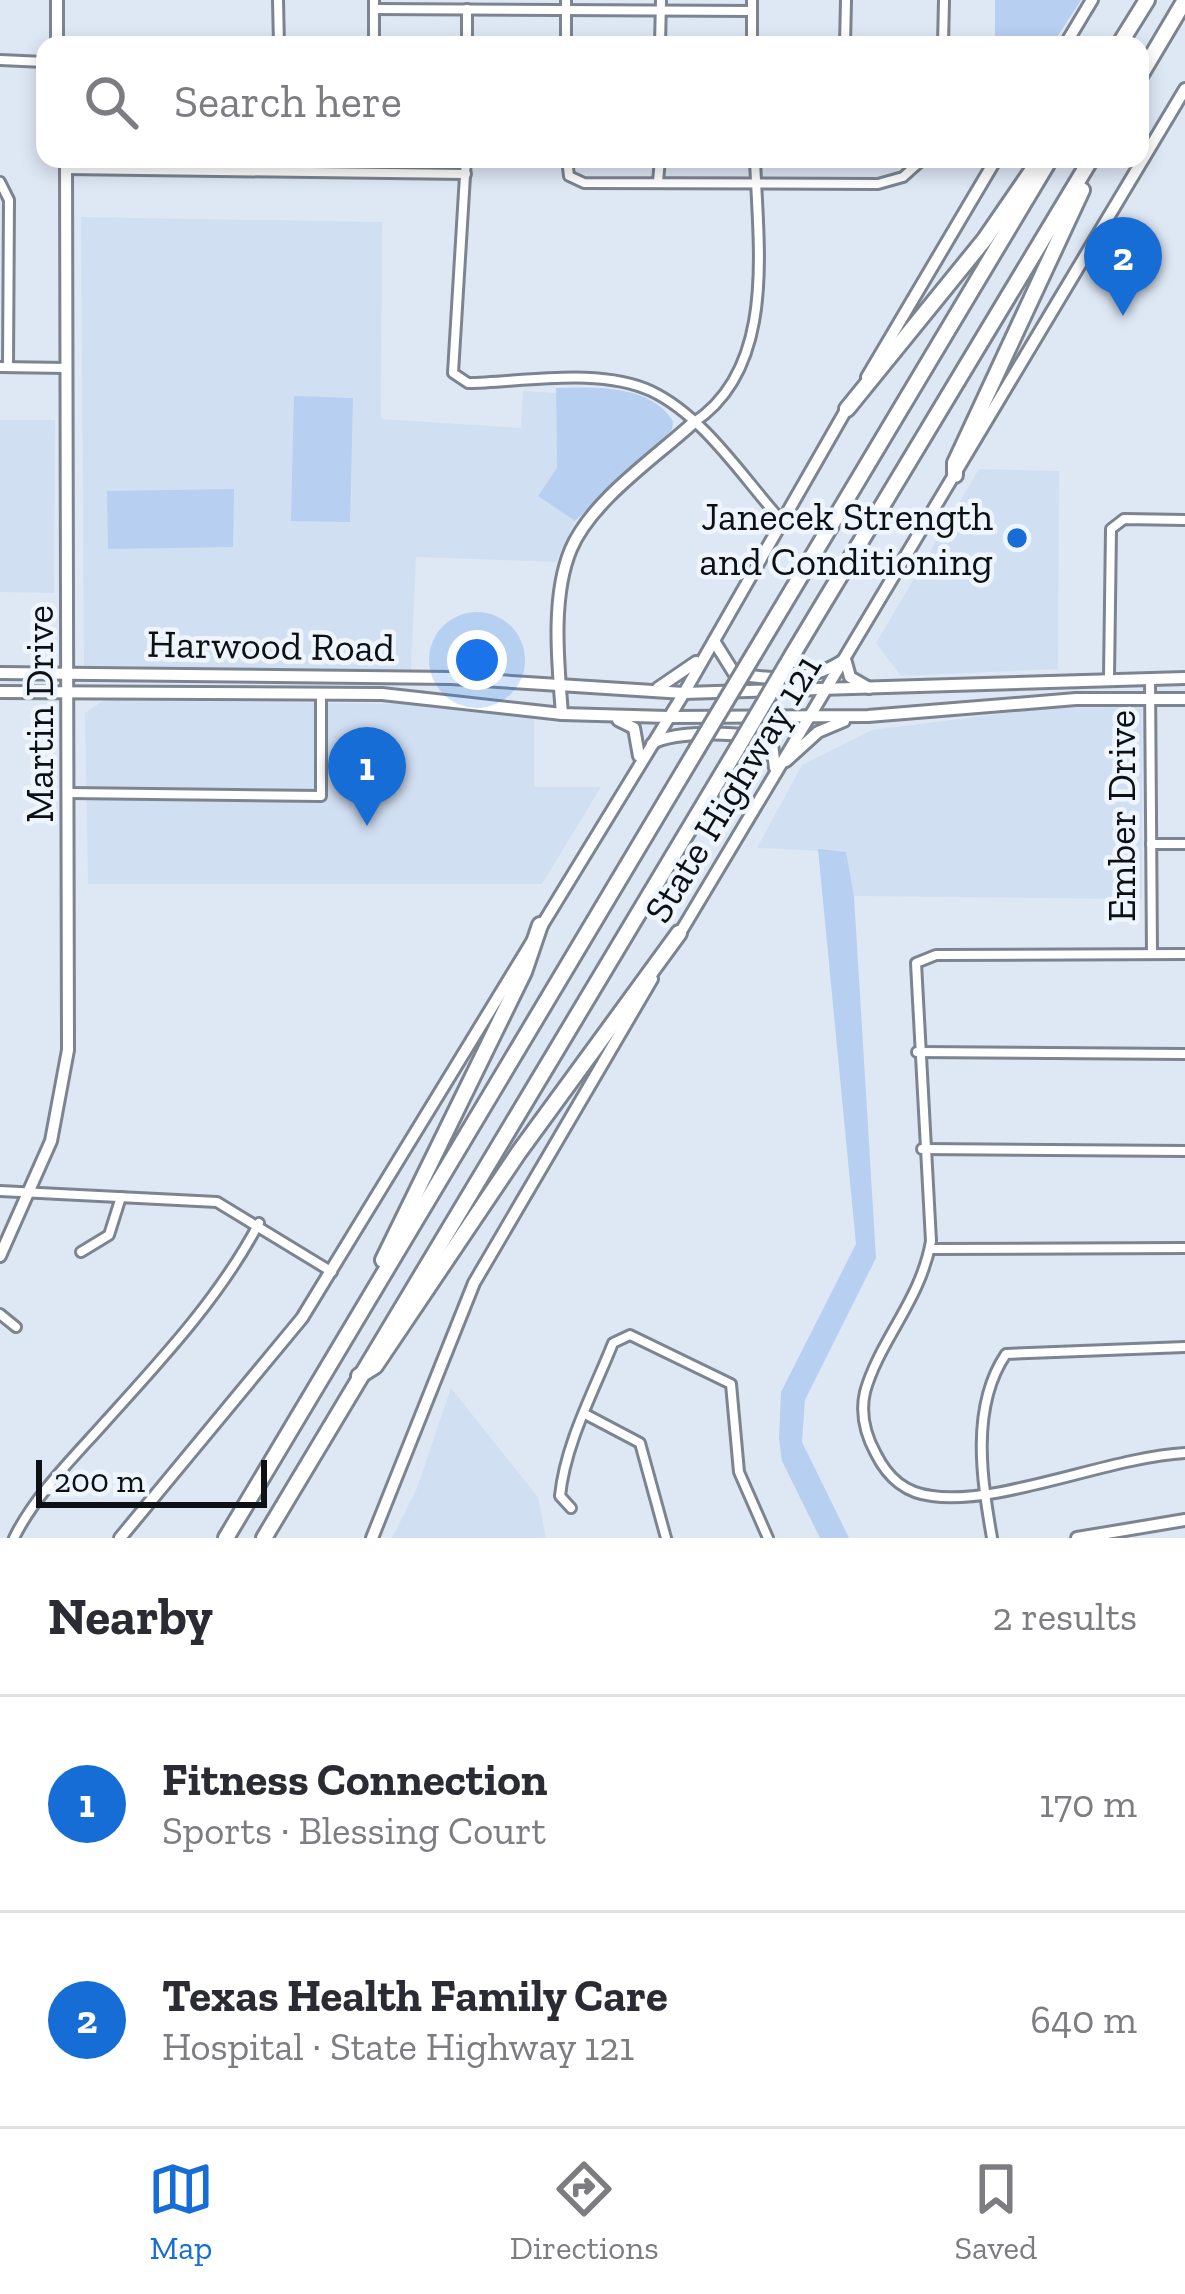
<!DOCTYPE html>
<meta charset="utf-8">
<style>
:root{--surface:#fff;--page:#f2f2f3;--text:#2b2b33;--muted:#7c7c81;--line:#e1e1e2;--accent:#166dd6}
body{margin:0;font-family:"Zilla Slab",serif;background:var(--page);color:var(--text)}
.scale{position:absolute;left:36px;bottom:30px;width:231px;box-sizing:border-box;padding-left:12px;border:6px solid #0d1115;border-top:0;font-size:33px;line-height:42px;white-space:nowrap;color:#0d1115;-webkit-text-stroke:9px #eff5fd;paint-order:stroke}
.you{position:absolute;left:477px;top:660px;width:42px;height:42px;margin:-30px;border:9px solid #fff;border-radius:50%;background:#1a73e8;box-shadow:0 0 0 18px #1a73e833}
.badge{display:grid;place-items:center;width:78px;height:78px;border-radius:50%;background:var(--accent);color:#fff;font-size:39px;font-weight:700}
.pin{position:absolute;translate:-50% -99px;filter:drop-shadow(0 3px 6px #0008)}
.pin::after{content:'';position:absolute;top:63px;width:42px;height:36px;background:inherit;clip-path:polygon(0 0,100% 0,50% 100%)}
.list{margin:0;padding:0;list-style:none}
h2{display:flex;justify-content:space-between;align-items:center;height:156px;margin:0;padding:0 48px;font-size:51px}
h2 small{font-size:39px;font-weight:400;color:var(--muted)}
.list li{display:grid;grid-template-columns:78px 1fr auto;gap:36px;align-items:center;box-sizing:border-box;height:216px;padding:0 48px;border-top:3px solid var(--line)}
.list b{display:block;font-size:45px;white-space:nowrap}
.list p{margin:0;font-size:39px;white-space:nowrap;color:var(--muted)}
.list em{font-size:39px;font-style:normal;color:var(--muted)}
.icon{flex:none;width:66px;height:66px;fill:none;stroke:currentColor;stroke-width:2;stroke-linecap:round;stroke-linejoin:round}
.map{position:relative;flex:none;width:1185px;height:1538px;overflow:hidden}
.search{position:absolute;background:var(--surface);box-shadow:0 6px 18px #0003;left:36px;right:36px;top:36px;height:132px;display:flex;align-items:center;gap:30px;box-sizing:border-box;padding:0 42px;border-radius:24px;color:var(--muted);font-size:45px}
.sheet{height:588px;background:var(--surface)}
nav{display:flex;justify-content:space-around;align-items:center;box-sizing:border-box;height:168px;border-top:3px solid var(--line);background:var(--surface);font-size:33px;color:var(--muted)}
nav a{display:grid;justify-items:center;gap:6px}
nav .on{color:var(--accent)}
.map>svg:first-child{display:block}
</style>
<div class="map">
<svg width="1185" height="1538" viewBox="0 0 1185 1538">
<rect width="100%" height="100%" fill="#dee8f5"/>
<!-- built -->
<g fill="#d1dff3">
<path d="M81,217L382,222L381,419L521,428L523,391L556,393L557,468L538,496L575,521L556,562L416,557L411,670L84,666Z"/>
<path d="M0,420H55L54,593L0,592Z"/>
<path d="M979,469L1059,471L1058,669L901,676L876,643Z"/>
<path d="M104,700L408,704L534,719V787H601L542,884H88L85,713Z"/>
<path d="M1142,707V899L854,896L846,852L757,848L802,765L872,730L1046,708Z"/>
<path d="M451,1388L538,1497L546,1538H392L417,1488Z"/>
</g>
<!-- green -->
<g fill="#b7cff1">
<path d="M995,0H1081L1052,45H995Z"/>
<path d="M556,388C594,387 650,384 673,421L672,430L575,521L538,496L557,468Z"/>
<path d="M294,396L353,398L350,522L291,521Z"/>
<path d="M234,489L233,547L108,549L107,491Z"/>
<path d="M818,849L846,852L854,896L876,1258L805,1400L802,1442L849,1538H820L782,1461L779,1439L781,1392L856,1244Z"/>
</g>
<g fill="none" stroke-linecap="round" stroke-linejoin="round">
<!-- street casing -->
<g stroke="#7c8490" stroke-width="14">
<g id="street">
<path d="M278,0L279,45"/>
<path d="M566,0V45"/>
<path d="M752,0V45"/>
<path d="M374,9L752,11"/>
<path d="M374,45V0"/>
<path d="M467,45V9"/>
<path d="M660,45L661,0"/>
<path d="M845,45L846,0"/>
<path d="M943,45L944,0"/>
<path d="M0,60L45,62"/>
<path d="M466,159L453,373L468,383C523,382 600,367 651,391C704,416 743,478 781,520"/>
<path d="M567,159L569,176L584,183L878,184L903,177L923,159"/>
<path d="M66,169L466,174"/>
<path d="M0,182L9,200L8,367"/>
<path d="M658,182L660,159"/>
<path d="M0,367L67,368"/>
<path d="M693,423C777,368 758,247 755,159"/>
<path d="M1109,677L1111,529L1124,519L1185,520"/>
<path d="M1150,679L1152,954"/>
<path d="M69,793L321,796V694"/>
<path d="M1151,844H1185"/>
<path d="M1185,954L936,955L916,963L931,1241C921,1300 879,1341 865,1392C860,1414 866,1436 876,1454C888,1478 905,1493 932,1496C998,1506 1110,1457 1185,1453"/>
<path d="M917,1052L1185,1054"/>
<path d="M922,1149L1185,1151"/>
<path d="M0,1191L217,1202L332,1272"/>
<path d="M930,1249L1185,1248"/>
<path d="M81,1252L109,1235L121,1197"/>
<path d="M0,1314L16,1327"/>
<path d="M585,1414L640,1443L666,1538"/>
<path d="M571,1508L560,1496C565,1444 594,1391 613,1343L630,1335L731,1384L739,1472L768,1538"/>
<path d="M14,1538C35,1495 74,1457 106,1421C162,1359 220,1297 259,1223"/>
<path d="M992,1538C982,1480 970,1407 1006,1354L1185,1347"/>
</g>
</g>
<!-- secondary casing -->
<g stroke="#7c8490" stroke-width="16">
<g id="secondary">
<path d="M57,45V0"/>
<path d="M1065,45L1092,0"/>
<path d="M867,377L996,159"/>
<path d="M714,641L734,673C770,681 815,681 845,659L850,677L869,688"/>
<path d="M0,673L451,678L684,693L1185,678"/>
<path d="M658,688L696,662"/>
<path d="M0,692L382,694L562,714L668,717L868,716L1076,699H1185"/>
<path d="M562,714C558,663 551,596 571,549C592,500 655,458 693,423"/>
<path d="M618,720L634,728L639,756"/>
<path d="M652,744C669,730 757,730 772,744L775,768"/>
<path d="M786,761L818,732L844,721"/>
<path d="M677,938L1185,89"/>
<path d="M0,1256L51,1141L68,1050L66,159"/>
<path d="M120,1538L302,1318L684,693L850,403"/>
<path d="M372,1538L474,1283L652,979"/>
<path d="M1077,1538L1185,1520"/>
</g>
</g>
<!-- highway casing -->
<g stroke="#7c8490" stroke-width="20">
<g id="highway">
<path d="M1119,45L1147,0"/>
<path d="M1140,76L1185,0"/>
<path d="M847,409L985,239L1040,159"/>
<path d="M955,475V463L1082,190"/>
<path d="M754,654L1050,159"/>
<path d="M793,654L1091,159"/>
<path d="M383,1260L524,972L540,925"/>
<path d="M359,1376L375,1366L519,1152L679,933"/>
<path d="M226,1538L697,749"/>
<path d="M264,1538L737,749"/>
</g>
</g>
<!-- street -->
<use href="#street" stroke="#fff" stroke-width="8"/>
<!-- secondary -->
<use href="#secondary" stroke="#fff" stroke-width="10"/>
<!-- highway -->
<use href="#highway" stroke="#fff" stroke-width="14"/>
<!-- highway-bridge casing -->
<g stroke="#7c8490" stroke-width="20" stroke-linecap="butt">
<g id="highway-bridge">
<path d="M697,749L754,654"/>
<path d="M737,749L793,654"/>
</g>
</g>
<!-- highway-bridge -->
<use href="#highway-bridge" stroke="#fff" stroke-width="14"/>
</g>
<!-- markers -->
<circle fill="#166dd6" stroke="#eff5fd" stroke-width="4.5" cx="1017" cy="538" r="12"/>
<g text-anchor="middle" stroke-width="9" stroke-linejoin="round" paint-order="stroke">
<!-- poi labels -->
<g font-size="39" fill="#0d1115" stroke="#eff5fd" text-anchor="end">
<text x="993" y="530">Janecek Strength<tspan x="993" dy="45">and Conditioning</tspan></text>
</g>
<!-- street labels -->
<g font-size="39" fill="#0d1115" stroke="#eff5fd">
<text transform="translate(271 645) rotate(1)" y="14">Harwood Road</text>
<text transform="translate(39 714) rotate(-90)" y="14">Martin Drive</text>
<text transform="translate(732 788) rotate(-59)" y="14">State Highway 121</text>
<text transform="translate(1121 816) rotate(-90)" y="14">Ember Drive</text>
</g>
</g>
</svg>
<div class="scale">200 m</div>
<div class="you"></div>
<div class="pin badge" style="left:367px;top:826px">1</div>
<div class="pin badge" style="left:1123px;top:316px">2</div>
<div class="search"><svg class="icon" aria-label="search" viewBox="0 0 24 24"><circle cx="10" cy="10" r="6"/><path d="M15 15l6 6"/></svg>Search here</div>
</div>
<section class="sheet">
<h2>Nearby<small>2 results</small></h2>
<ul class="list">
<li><span class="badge">1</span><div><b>Fitness Connection</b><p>Sports · Blessing Court</p></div><em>170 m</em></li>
<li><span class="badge">2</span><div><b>Texas Health Family Care</b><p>Hospital · State Highway 121</p></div><em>640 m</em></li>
</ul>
</section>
<nav>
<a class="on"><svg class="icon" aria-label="map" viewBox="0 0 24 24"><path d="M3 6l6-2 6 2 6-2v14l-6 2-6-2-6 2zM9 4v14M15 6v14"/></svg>Map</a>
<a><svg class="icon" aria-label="directions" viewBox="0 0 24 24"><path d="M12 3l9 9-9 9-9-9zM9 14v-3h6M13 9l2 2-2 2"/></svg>Directions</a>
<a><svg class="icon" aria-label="saved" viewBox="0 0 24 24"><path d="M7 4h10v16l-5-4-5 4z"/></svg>Saved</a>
</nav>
